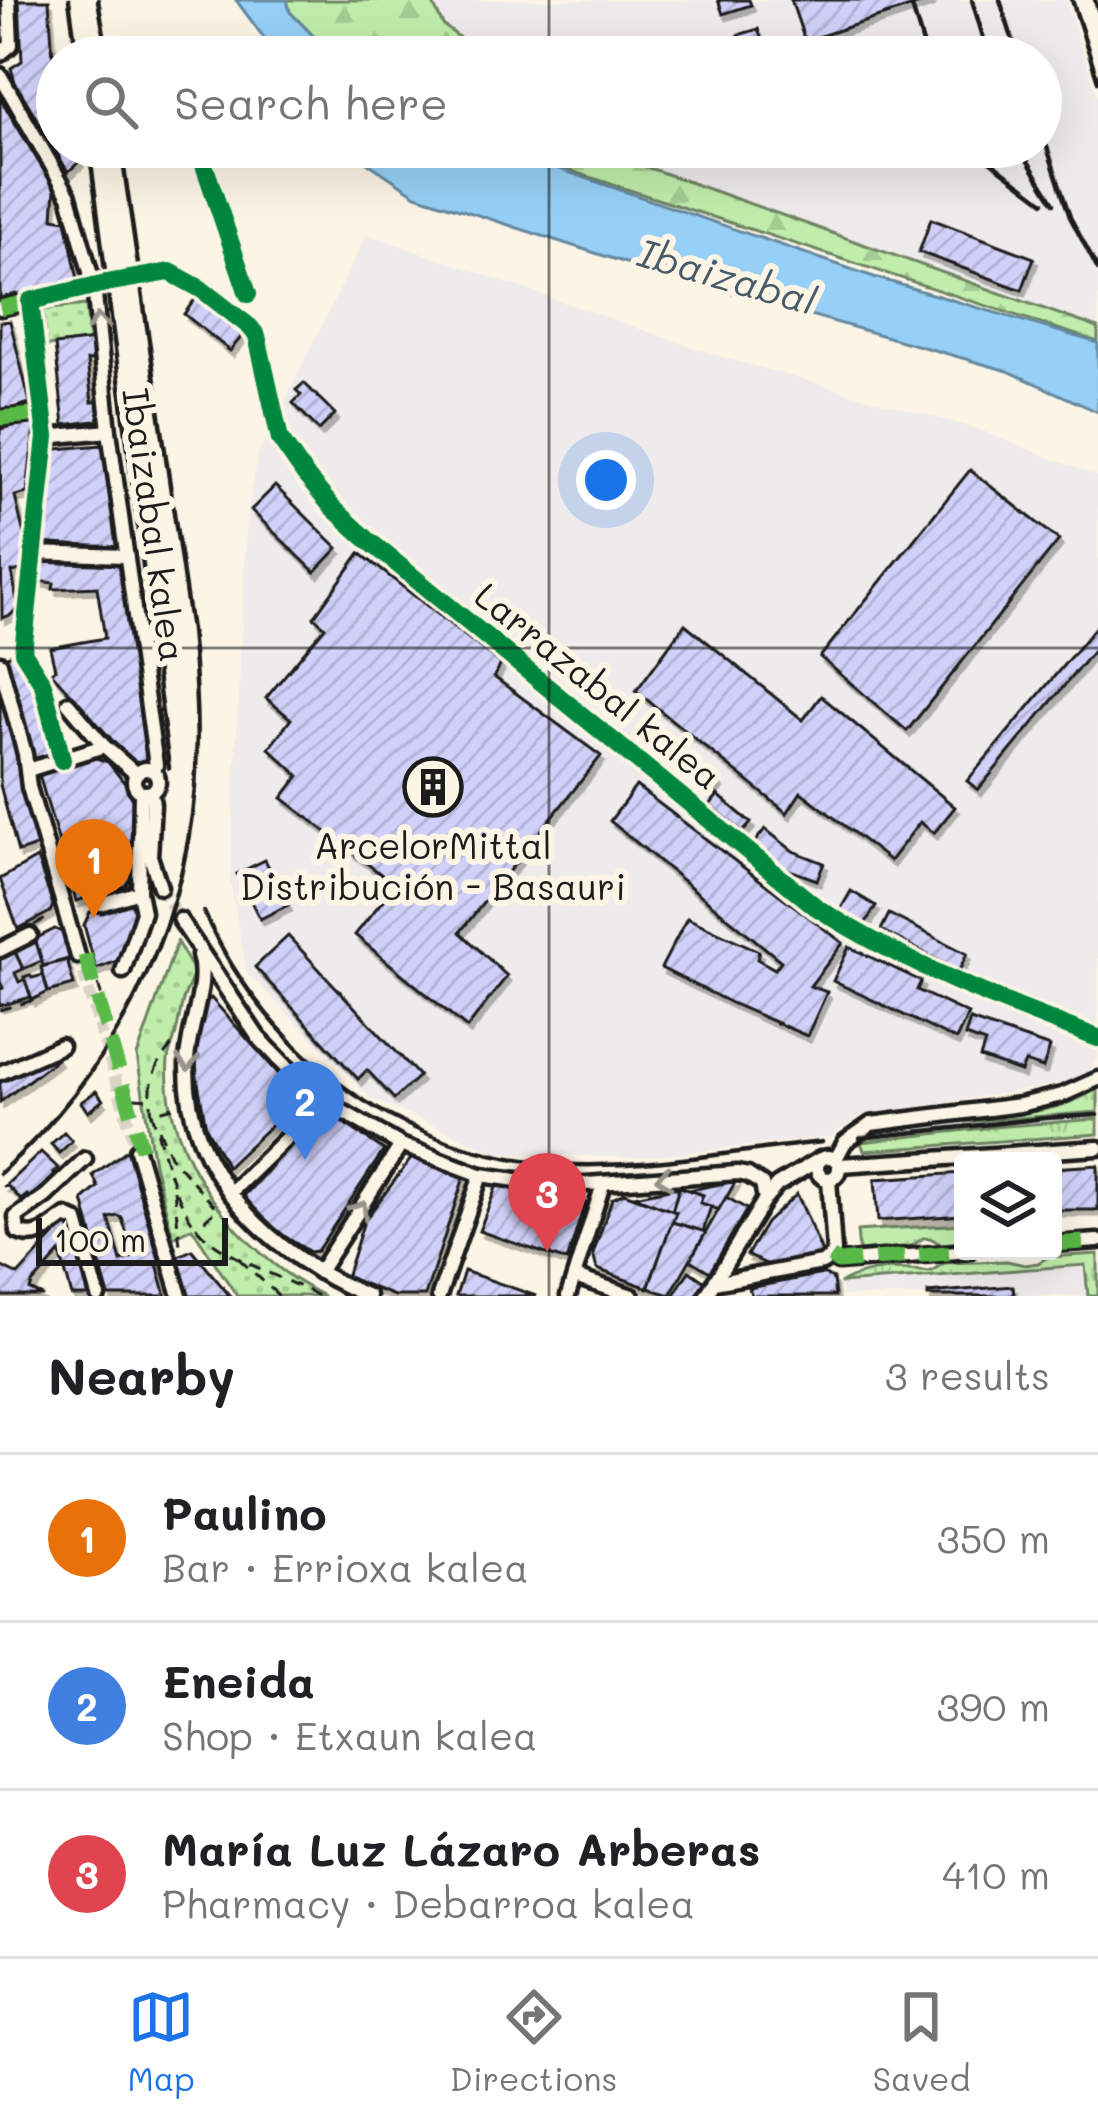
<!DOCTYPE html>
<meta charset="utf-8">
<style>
:root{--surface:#fff;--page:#f2f2f2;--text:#202124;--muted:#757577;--line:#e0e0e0;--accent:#1a73e8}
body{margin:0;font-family:Mali,sans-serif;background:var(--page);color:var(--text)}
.controls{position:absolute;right:36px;bottom:36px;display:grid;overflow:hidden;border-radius:12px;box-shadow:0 12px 48px #0002}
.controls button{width:108px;height:108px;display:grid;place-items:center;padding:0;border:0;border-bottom:3px solid var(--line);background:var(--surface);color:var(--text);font:60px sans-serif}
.scale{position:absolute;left:36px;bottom:30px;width:192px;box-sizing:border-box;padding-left:12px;border:6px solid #1c1c1c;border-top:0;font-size:33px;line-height:42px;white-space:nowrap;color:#1c1c1c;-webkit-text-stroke:9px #fcf5e5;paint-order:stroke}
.you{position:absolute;left:606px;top:480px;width:42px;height:42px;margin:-30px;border:9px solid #fff;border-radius:50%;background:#1a73e8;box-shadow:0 0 0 18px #1a73e833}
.badge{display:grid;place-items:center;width:78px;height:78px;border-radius:50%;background:var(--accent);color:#fff;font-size:39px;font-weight:700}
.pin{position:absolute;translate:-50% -99px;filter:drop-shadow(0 3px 6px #0008)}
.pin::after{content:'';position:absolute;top:63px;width:42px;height:36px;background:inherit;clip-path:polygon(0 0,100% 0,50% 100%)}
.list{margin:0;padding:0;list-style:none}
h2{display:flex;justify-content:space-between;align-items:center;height:156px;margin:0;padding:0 48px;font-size:51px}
h2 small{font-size:39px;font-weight:400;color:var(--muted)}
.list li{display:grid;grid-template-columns:78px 1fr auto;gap:36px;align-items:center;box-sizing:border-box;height:168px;padding:0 48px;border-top:3px solid var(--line)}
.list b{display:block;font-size:45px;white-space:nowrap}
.list p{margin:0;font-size:39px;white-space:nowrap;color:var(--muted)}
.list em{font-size:39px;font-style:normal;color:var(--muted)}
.icon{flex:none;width:66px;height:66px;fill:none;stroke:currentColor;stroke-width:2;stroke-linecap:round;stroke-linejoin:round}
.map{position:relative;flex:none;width:1098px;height:1296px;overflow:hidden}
.search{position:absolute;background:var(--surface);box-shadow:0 12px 48px #0002;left:36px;right:36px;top:36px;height:132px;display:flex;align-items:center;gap:30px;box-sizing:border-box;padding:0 42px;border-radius:66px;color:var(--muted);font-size:45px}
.sheet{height:660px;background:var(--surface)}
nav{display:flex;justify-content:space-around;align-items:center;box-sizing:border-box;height:168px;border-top:3px solid var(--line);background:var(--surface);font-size:33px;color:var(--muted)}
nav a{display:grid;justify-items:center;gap:6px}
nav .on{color:var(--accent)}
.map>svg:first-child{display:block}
</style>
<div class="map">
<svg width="1098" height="1296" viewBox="0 0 1098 1296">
<defs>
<pattern id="grass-tufts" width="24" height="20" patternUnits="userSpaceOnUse" patternTransform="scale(3)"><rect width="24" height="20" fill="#c0edab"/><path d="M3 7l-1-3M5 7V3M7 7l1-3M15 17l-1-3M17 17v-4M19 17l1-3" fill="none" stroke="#a4cb93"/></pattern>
<pattern id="forest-firs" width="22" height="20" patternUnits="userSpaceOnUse" patternTransform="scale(3)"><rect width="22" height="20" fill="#c0edab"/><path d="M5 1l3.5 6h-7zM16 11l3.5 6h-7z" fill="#a4cb93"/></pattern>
<pattern id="park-dots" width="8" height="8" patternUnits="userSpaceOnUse" patternTransform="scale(3)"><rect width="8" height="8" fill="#c0edab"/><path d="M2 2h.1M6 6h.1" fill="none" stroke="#a4cb93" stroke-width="1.8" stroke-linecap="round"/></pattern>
<pattern id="building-hatch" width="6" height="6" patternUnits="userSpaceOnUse" patternTransform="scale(3)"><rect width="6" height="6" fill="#d1d0f9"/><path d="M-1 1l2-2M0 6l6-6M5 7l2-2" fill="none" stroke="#b3b2d5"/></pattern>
<filter id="shadow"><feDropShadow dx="3.5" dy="6" stdDeviation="0" flood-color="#0004"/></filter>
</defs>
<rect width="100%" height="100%" fill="#fcf5e5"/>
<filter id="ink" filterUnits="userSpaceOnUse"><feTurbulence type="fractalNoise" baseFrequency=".00833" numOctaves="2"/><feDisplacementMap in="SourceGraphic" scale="24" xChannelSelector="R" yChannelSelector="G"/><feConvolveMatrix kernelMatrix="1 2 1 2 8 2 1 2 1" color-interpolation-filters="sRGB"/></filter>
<g filter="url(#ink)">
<!-- built -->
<g fill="#efeaeb">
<path d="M431,0H1066L1098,98V328L644,166L604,147H1041V57H484L443,25Z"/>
<path d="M367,234L712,354L977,429L1098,477V1058L1087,1076L1038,1088L861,1116L830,1137L638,1158L498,1153L372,1099L247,973L230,882L247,514L258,454Z"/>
<path d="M1069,1112H1098V1119L993,1127L861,1142L860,1136L865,1132L881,1128Z"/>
<path d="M1085,1265L1088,1296H841L840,1283Z"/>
</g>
<!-- grass -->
<g fill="url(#grass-tufts)" stroke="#6e8464" stroke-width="3">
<path d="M1098,1088V1112L966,1122L964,1119C1008,1115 1060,1114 1098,1088Z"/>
<path d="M1098,1119V1134L864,1151L861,1142L993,1127Z"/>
<path d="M963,1224V1242L941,1244L930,1238H923L912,1246L859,1251L857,1231Z"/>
<path d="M1098,1254V1296H1088L1085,1265L840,1283C872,1266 896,1268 930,1272L944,1263L1007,1261L1025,1265L1038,1263L1048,1257Z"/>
</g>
<!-- forest -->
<g fill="url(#forest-firs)" stroke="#6e8464" stroke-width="3">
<path d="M287,0H431L443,25L484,57H334L290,12Z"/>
<path d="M497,147H604L644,166L1098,328V342Z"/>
</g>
<!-- park -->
<g fill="url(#park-dots)" stroke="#6e8464" stroke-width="3">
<path d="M86,305L89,341L47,346L43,310Z"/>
<path d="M177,942L194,971C192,981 187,988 184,997C180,1009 179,1021 176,1033C174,1042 169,1050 168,1060C160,1155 243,1257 324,1296H237L192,1228L173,1237L154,1164L137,1056Z"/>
</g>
<!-- water -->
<g fill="#96d0f6" stroke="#65889f" stroke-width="3">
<path d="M236,0H287L290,12L334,57H278Z"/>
<path d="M344,147H495L874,277L1098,343V412L1008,371L626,263L416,195Z"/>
</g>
<!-- building -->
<g fill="url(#building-hatch)" stroke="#1c1c1c" stroke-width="3" fill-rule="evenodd" filter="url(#shadow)">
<path d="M19,0H49L53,58H57V147H78L80,161L68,172L15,82L11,68L22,61Z"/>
<path d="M718,0H749L751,5L723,14Z"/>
<path d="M791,0H932L805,41Z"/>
<path d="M758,29L765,49L745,56L738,35Z"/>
<path d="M0,98L55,189L53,218L66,220L78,280L0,298Z"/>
<path d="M931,219L1034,258L1022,290L919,252Z"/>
<path d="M196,298L243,335L230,351L184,314Z"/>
<path d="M10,321L30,403L0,412V322Z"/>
<path d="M94,340L96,360L87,361L92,402L101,401L103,420L64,425L55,345Z"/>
<path d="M304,383L335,414L319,430L293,403L301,395L296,390Z"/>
<path d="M31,422L34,427L27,493L15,496L25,539L21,570L12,572L18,607L11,615L2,618L0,429Z"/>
<path d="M102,445L109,450L119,549L40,543L50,456L57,449Z"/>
<path d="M970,470L1059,540L907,731L820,657Z"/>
<path d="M275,486L338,548L315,572L251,510Z"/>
<path d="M360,553L501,664L494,677L601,756L460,932L507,976L467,1028L355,935L395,885L282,798L299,776L269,748L291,719L266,698L325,627L314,617Z"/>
<path d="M41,559L119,564L126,570L148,752L144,762H135L129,759L51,672L55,669L50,648L105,638L97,587L53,589L54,583L37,581Z"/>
<path d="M685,624L803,720L821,696L955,807L934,833L920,822L890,861L801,792L787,813L636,691Z"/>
<path d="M1098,624V645L978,790L967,781Z"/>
<path d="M15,653L38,686L57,755L35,762L4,657Z"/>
<path d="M0,693L40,845L18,852L0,785Z"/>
<path d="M674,745L720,782L714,790L668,753Z"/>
<path d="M96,758L108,762L135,796L131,877L125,886L76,901L39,775Z"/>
<path d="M636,786L843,943L810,986L827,992L807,1036L733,1004L661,968L687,918L759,951L757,959L775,969L781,961L610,821Z"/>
<path d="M718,795L751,823L743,832L710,805Z"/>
<path d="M765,829L793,851L824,863L817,880L784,868L754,843Z"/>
<path d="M37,858L53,905L50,912L18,929L0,879Z"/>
<path d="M265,860L288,905L260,919L237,874Z"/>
<path d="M851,891L876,906L863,927L839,912Z"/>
<path d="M133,900L139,903L125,958L96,969L84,925L90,912Z"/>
<path d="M889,914L967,954L959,971L881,930Z"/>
<path d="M55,929L64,933L72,958L43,966L35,939Z"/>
<path d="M288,936L419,1076L394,1099L367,1070L358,1079L255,967Z"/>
<path d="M35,939L42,961L23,969L14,950Z"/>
<path d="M849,947L921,981L917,990L968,1014L956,1040L833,981Z"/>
<path d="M14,950L23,969L15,973L19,982L25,979L31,997L0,1006V989L3,988L0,981V958Z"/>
<path d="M67,960L74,985L48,992L41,967Z"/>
<path d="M30,975L32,978L43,975L48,992L32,1000L24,977Z"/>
<path d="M211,998L300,1098L227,1167L206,1127L197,1077L195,1037L200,1006Z"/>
<path d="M970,1020L1050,1047L1043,1068L1025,1062L1021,1072L980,1058L985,1043L965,1036Z"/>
<path d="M52,1052L57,1059L0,1102V1079L3,1077L7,1080Z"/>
<path d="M96,1091L103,1100L88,1112L81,1102Z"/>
<path d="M323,1109L384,1150L317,1251L310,1252L271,1228L243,1197Z"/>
<path d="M64,1132L72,1141L59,1153L51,1144Z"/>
<path d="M127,1150L160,1263L157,1264L166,1296H109L104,1279L83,1200L98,1187L93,1175ZM118,1216L122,1218L133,1254L131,1258L121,1261L109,1218Z"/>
<path d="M41,1152L58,1168L53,1173L55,1176L29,1198L27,1195L21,1200L9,1187L5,1186Z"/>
<path d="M413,1156L464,1177L425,1296H394L346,1277L364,1221Z"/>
<path d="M1098,1165V1210H1053V1168Z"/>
<path d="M963,1173V1215L878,1221L875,1179Z"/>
<path d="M736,1181L719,1210L700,1203L703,1195L689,1190Z"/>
<path d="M497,1185L536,1196L582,1198L585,1203L567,1261L479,1231Z"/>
<path d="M679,1187L703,1195L700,1203L711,1206L703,1232L672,1222L676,1212L672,1211Z"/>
<path d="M679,1187L672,1211L634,1196Z"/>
<path d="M624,1193L676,1212L648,1288L597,1269L593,1254L612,1199Z"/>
<path d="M797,1194L823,1255L775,1268L747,1255L766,1223Z"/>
<path d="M726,1197L747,1209L710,1272L690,1260Z"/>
<path d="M672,1222L706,1232L670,1295L648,1288Z"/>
<path d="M65,1224L73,1230L91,1296H72L60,1253L32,1284L30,1290L43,1296H0V1266L18,1275Z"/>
<path d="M192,1250L230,1296H188L176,1257Z"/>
<path d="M464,1271L536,1296H456Z"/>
<path d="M689,1271L705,1282L696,1296H673Z"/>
<path d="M823,1274L833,1279L835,1296H752L749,1288Z"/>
<path d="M1013,1286L1014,1296H928V1293Z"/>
</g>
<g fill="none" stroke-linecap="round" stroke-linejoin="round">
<!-- street-tunnel -->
<g stroke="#dad4c7" stroke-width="12" stroke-dasharray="12 6" stroke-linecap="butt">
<path d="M120,280L170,272"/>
<path d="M160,887L180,920"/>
<path d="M78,956L137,1150"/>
</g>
<!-- street casing -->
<g stroke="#1c1c1c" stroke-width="21">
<g id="street">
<path d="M0,54L11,45L9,0"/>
<path d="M0,75L69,196L94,286L109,431L156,765L154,771"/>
<path d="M170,272L201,289L250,327L260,346L280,439L305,475L332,507L368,540L816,907C905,964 999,1001 1098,1038"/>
<path d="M30,301L46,437L23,652L43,684L62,760"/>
<path d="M0,308L120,280"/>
<path d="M0,418L44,414"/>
<path d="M46,437L109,431"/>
<path d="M33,553L126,556"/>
<path d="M0,663L25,754L29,787L78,956"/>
<path d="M68,703L104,746L136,774"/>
<circle cx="146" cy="781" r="12"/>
<path d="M28,770L104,746"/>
<path d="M151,793L153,804L150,856L160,887"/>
<path d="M101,904L139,892L141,793"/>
<path d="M180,920L258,1037L291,1071L333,1106L401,1145L481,1175L559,1186L737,1173L748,1175L762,1184L765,1199"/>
<path d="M0,950L30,935"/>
<path d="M199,955C209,987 187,1029 187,1064C185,1174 273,1257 368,1296"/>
<path d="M123,971L143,912L139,892"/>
<path d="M0,1073L61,1046"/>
<path d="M137,1150L180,1296"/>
<circle cx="828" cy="1168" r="11"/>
<path d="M85,1159L46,1196L16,1217L18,1232C37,1241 50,1227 66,1216L77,1221L98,1296"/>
<path d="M836,1159L845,1142L871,1124L1020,1105L1062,1095L1098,1079"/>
<path d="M840,1165L1098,1148"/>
<path d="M230,1193L325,1100"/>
<path d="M1053,1244L1098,1241"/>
<path d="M831,1257L838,1262L969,1251"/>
<path d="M319,1272L401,1145"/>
<path d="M575,1277L632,1296"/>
<path d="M714,1283L822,1263L831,1257L834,1251L829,1179"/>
<path d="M439,1296L481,1175"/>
<path d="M568,1296L603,1184"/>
<path d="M706,1296L765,1199L777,1185L820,1159"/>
</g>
</g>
<!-- path -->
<g stroke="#1c1c1c" stroke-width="3" stroke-dasharray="12 9" stroke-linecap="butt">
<path d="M34,925L52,916"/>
<path d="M98,984L104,1004"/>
<path d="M0,1010L41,998"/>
<path d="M115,1046L122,1069"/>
<path d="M134,1098L148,1099"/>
<path d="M173,1107L152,1113C163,1150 172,1195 196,1227C217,1255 285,1278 318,1296"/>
<path d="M152,1115C148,1082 153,1066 175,1042"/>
<path d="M159,1129L170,1156L217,1209L196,1228"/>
<path d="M174,1190L180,1245"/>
<path d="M239,1259L279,1296"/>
</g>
<!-- street -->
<use href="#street" stroke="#fcf5e5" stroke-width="12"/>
<!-- rail -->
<g stroke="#1c1c1c" stroke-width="4.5">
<path d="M69,0L77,57"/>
<path d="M98,0L108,57"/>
<path d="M972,0L989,57"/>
<path d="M1000,0L1018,57"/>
<path d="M1072,0L1098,81"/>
<path d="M1095,0L1098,10"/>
<path d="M912,7L927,57"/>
<path d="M1041,129L1070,217L1098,270"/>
<path d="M89,147L169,768"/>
<path d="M971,147L1044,202"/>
<path d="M1019,147L1054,203"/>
<path d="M204,912C271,1063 410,1160 576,1165C654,1167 744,1150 822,1142"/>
<path d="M860,1138L1046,1118L1098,1115"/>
<path d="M0,1173C111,1074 183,936 195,787C199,734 196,682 191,630L121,147"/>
</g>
<!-- quiet -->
<g stroke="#58b947" stroke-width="15" stroke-dasharray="30 15" stroke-linecap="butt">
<path d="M0,308L30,301"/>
<path d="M0,418L44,414"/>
<path d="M85,955L142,1149"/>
<path d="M1053,1244L1098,1241"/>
<path d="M831,1257L838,1262L969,1251"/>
</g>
<!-- cycleway casing -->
<g stroke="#fcf5e5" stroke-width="26">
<g id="cycleway">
<path d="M198,147L248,294"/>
<path d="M62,760L43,684L23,652L46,437L30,301L106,283L170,272L201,289L250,327L257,336L280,439L305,475L332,507L368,540L816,907C905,964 999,1001 1098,1038"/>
</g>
</g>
<!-- cycleway -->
<use href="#cycleway" stroke="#00873e" stroke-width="18"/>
</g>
<!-- one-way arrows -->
<defs><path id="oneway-chevron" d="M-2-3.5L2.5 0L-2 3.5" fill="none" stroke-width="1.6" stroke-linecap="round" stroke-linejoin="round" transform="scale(3)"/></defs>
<g stroke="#97938b">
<use href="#oneway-chevron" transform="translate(98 322) rotate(-96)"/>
<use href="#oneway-chevron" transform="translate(188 1063) rotate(91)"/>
<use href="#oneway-chevron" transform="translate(664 1178) rotate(174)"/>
<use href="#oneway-chevron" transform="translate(360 1209) rotate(-57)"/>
</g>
</g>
<!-- grid -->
<path fill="none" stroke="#1c1c1c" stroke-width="3" stroke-opacity="0.55" d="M549,0V57M549,147V1296M0,648H1098"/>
<!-- icons -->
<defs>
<g id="building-ring" transform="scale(3)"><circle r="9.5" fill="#fcf5e5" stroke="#1c1c1c" stroke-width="1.5"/><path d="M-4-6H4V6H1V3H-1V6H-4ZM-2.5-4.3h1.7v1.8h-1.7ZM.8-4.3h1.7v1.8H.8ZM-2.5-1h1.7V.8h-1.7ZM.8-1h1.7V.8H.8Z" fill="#1c1c1c"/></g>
</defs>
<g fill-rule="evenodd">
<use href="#building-ring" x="433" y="787"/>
</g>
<g text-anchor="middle" stroke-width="12" stroke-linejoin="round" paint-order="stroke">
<!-- street labels -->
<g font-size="36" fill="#1c1c1c" stroke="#fcf5e5">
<text transform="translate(154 525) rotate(82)" y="13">Ibaizabal kalea</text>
<text transform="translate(598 686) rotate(39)" y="13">Larrazabal kalea</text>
</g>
<!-- poi labels -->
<g font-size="36" fill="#1c1c1c" stroke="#fcf5e5">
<text x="433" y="859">ArcelorMittal<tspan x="433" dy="41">Distribución - Basauri</tspan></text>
</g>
<!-- water labels -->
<g font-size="39" font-style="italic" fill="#475b68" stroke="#fcf5e5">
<text transform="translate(727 277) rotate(16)" y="14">Ibaizabal</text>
</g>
</g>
</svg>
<div class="controls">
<button><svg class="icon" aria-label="layers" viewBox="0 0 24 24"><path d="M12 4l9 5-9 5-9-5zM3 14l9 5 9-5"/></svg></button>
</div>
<div class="scale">100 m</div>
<div class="you"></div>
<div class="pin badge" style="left:94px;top:918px;background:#e8710a">1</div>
<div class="pin badge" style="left:305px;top:1160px;background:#3f7fe0">2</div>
<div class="pin badge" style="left:547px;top:1252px;background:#e0444e">3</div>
<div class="search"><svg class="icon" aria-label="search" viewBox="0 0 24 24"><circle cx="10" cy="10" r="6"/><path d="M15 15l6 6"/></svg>Search here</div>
</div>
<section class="sheet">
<h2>Nearby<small>3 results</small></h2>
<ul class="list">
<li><span class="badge" style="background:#e8710a">1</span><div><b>Paulino</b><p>Bar · Errioxa kalea</p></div><em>350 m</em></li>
<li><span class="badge" style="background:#3f7fe0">2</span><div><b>Eneida</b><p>Shop · Etxaun kalea</p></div><em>390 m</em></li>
<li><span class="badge" style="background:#e0444e">3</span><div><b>María Luz Lázaro Arberas</b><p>Pharmacy · Debarroa kalea</p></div><em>410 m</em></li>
</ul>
</section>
<nav>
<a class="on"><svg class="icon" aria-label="map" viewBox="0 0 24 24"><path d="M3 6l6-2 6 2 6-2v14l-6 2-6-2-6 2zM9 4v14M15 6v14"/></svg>Map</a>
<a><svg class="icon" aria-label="directions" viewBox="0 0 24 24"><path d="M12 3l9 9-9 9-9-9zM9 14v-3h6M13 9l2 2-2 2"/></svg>Directions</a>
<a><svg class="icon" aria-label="saved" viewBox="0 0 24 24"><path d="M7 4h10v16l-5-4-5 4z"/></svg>Saved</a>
</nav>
